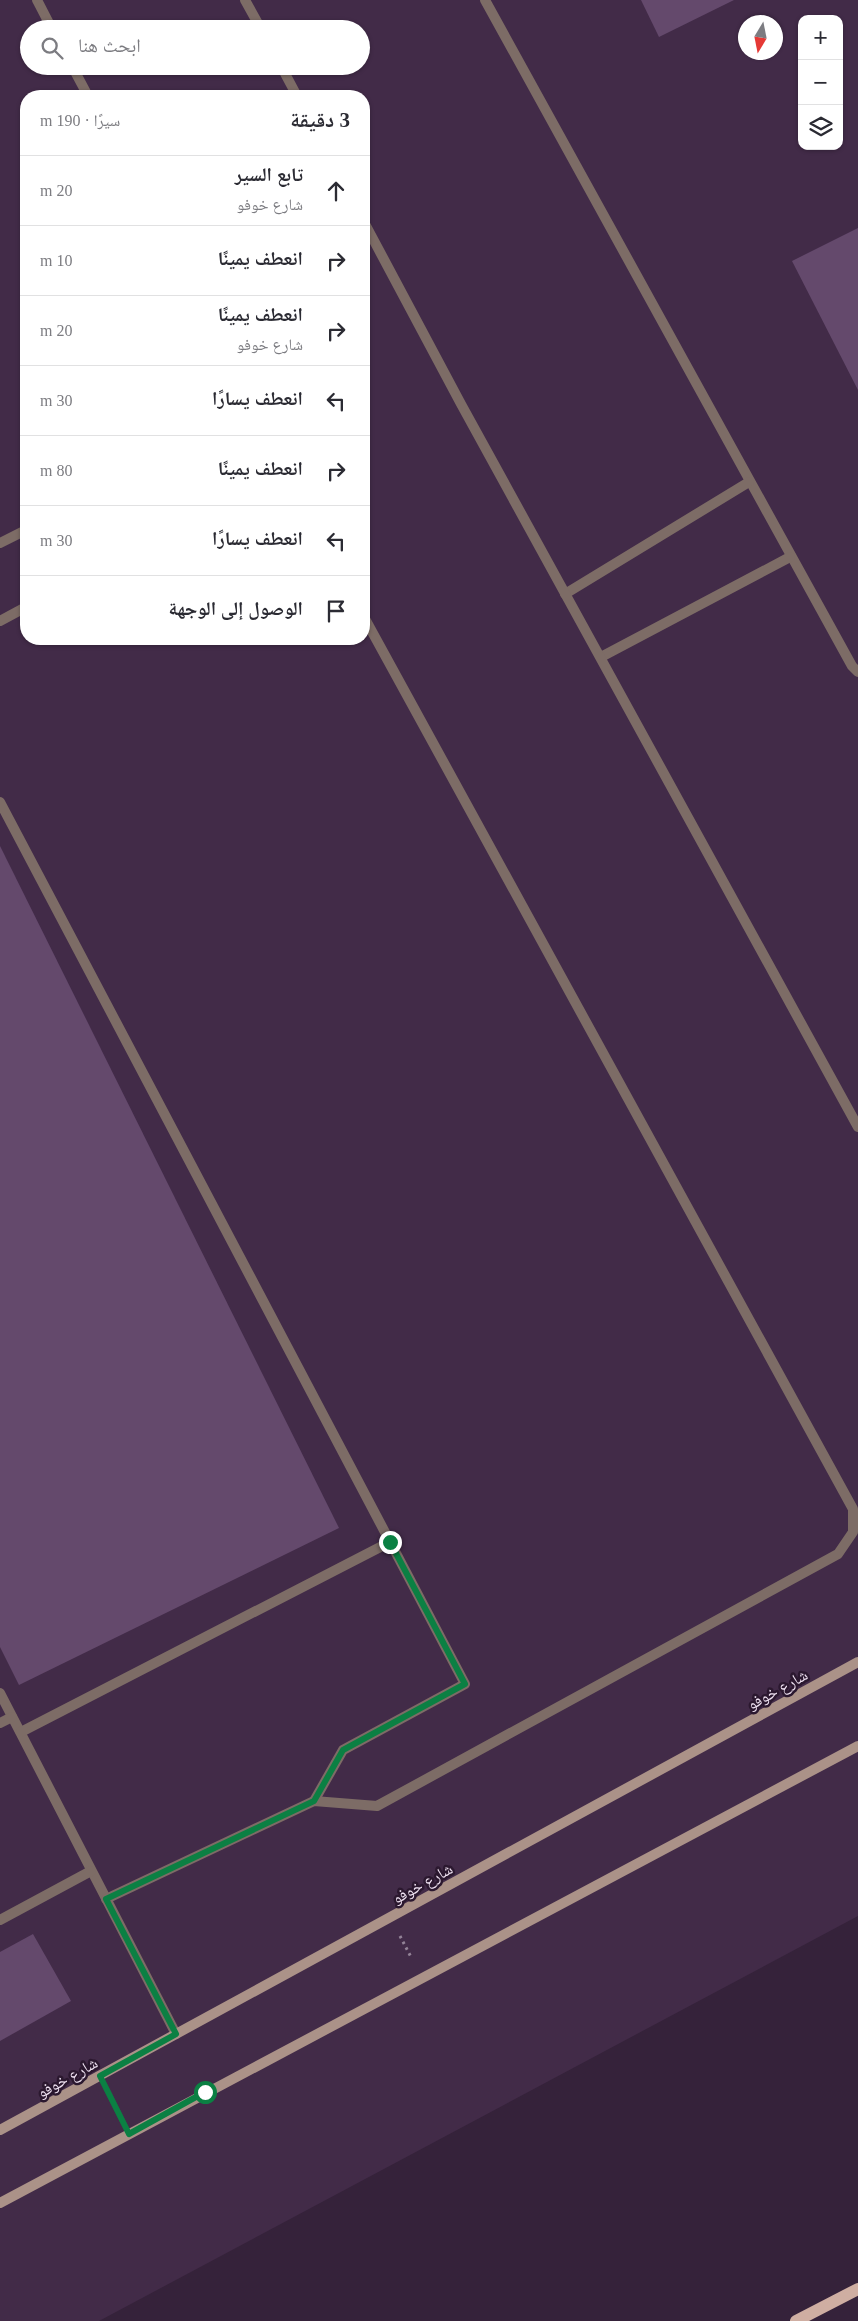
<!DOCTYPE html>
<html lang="ar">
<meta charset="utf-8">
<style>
:root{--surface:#fff;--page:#f7f7f7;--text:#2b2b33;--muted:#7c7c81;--line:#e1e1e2}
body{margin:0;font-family:"Times New Roman","Noto Naskh Arabic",serif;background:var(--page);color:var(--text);direction:rtl}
.controls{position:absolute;right:15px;top:15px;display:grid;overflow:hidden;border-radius:10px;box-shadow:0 1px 4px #0004}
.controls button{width:45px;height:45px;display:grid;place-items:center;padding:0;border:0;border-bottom:1px solid var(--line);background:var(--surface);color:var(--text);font:25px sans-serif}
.compass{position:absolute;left:738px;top:15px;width:45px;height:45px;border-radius:50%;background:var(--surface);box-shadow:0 1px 4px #0004;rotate:190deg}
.stop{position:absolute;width:15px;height:15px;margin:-11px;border:4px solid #0b8043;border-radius:50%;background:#fff}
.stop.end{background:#0b8043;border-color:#fff;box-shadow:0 1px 5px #0008}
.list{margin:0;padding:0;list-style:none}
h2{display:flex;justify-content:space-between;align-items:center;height:65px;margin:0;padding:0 20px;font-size:21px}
h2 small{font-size:16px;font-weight:400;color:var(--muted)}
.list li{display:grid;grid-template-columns:32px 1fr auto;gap:15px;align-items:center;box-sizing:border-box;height:70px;padding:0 20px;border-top:1px solid var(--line)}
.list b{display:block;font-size:19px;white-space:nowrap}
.list p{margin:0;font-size:16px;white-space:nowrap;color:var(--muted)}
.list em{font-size:16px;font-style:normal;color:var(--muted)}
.icon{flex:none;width:28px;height:28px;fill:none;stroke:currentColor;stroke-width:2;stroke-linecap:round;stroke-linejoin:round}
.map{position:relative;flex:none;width:858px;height:2321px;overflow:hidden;direction:ltr}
.search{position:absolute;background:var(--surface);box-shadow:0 1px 4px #0004;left:20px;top:20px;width:350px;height:55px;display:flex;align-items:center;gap:12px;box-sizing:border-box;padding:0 18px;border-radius:28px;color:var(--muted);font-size:19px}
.panel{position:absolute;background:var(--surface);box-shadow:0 1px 4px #0004;left:20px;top:90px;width:350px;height:555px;border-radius:20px;direction:rtl}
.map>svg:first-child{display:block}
</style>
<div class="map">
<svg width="858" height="2321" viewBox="0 0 858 2321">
<rect width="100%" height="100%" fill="#35223a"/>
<!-- built -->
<path fill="#422b48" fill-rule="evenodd" d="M0,0H858V1916L99,2321H0ZM802,19H839V146H802ZM746,22H776V52H746ZM29,29H361V66H29ZM26,96H364V639H26Z"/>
<!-- building -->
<g fill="#64496c">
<path d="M641,0H734L659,37Z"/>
<path d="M858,228V390L792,261Z"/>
<path d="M0,846L339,1528L19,1685L0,1647Z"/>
<path d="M33,1934L71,2001L0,2041V1952Z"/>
</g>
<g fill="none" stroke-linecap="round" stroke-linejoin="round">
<!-- path -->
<g stroke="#938397" stroke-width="3" stroke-dasharray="2.5 4" stroke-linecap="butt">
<path d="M400,1936L412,1959"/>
<path d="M110,2096L120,2115"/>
</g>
<!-- lane -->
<g stroke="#7d6c66" stroke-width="10">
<path d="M37,0L52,29"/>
<path d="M485,0L852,666L858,672"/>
<path d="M72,66L88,96"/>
<path d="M0,543L26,530"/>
<path d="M565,594L749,482"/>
<path d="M0,621L26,607"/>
<path d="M601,657L790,557"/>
<path d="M0,802L465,1684L343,1750L314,1801"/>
<path d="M0,1693L176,2034"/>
<path d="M0,1723L12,1717"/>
<path d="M21,1732L390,1542"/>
<path d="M106,1899L314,1801L377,1806L838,1554L853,1532V1509L364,617"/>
<path d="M0,1920L91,1871"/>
</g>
<!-- street -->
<g stroke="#7d6c66" stroke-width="10">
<path d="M245,0L261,29"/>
<path d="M281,66L297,96"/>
<path d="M364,222L461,404L858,1127"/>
</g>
<!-- secondary -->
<g stroke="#ab9288" stroke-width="10">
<path d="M0,2130L858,1662"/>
<path d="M0,2203L858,1746"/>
</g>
<!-- primary -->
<path stroke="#cfaea2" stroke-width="12" d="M796,2321L858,2289"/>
</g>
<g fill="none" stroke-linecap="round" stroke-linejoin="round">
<!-- route -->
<path stroke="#0b8043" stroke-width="6" d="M205,2092L129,2134L100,2076L176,2034L106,1899L314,1801L343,1750L465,1684L390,1542"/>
</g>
<g text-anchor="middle" stroke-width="5" stroke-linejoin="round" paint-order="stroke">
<!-- street labels -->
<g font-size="16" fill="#f0e3f3" stroke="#2b182f">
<text transform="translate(777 1689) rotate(-29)" y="6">شارع خوفو</text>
<text transform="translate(422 1883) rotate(-29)" y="6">شارع خوفو</text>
<text transform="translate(67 2077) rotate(-29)" y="6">شارع خوفو</text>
</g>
</g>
</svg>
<div class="controls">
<button>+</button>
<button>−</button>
<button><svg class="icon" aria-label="layers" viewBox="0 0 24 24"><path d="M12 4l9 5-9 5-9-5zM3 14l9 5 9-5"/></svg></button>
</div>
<svg class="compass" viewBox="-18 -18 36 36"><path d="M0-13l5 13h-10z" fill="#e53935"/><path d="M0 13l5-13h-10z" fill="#7c7c81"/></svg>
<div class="stop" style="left:205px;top:2092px"></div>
<div class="stop end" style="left:390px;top:1542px"></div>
<div class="search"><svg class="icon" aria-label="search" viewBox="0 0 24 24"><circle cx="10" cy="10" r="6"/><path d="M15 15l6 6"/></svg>ابحث هنا</div>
<section class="panel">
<h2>3 دقيقة<small>سيرًا · 190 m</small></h2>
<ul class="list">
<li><svg class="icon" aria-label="ahead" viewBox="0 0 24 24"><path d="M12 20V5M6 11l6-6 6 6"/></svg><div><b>تابع السير</b><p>شارع خوفو</p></div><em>20 m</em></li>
<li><svg class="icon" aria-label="right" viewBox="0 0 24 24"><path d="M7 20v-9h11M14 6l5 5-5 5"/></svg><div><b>انعطف يمينًا</b></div><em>10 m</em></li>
<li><svg class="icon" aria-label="right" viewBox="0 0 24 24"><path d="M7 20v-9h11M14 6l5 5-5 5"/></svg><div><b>انعطف يمينًا</b><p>شارع خوفو</p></div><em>20 m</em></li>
<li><svg class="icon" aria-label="left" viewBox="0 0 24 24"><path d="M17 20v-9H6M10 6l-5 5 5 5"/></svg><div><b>انعطف يسارًا</b></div><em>30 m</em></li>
<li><svg class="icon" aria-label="right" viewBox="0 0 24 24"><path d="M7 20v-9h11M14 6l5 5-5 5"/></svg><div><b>انعطف يمينًا</b></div><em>80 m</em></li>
<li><svg class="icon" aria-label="left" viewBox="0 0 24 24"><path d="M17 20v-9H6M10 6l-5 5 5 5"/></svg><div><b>انعطف يسارًا</b></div><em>30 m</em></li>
<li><svg class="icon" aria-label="arrive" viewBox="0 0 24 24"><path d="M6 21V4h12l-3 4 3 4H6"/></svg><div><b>الوصول إلى الوجهة</b></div></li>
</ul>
</section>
</div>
